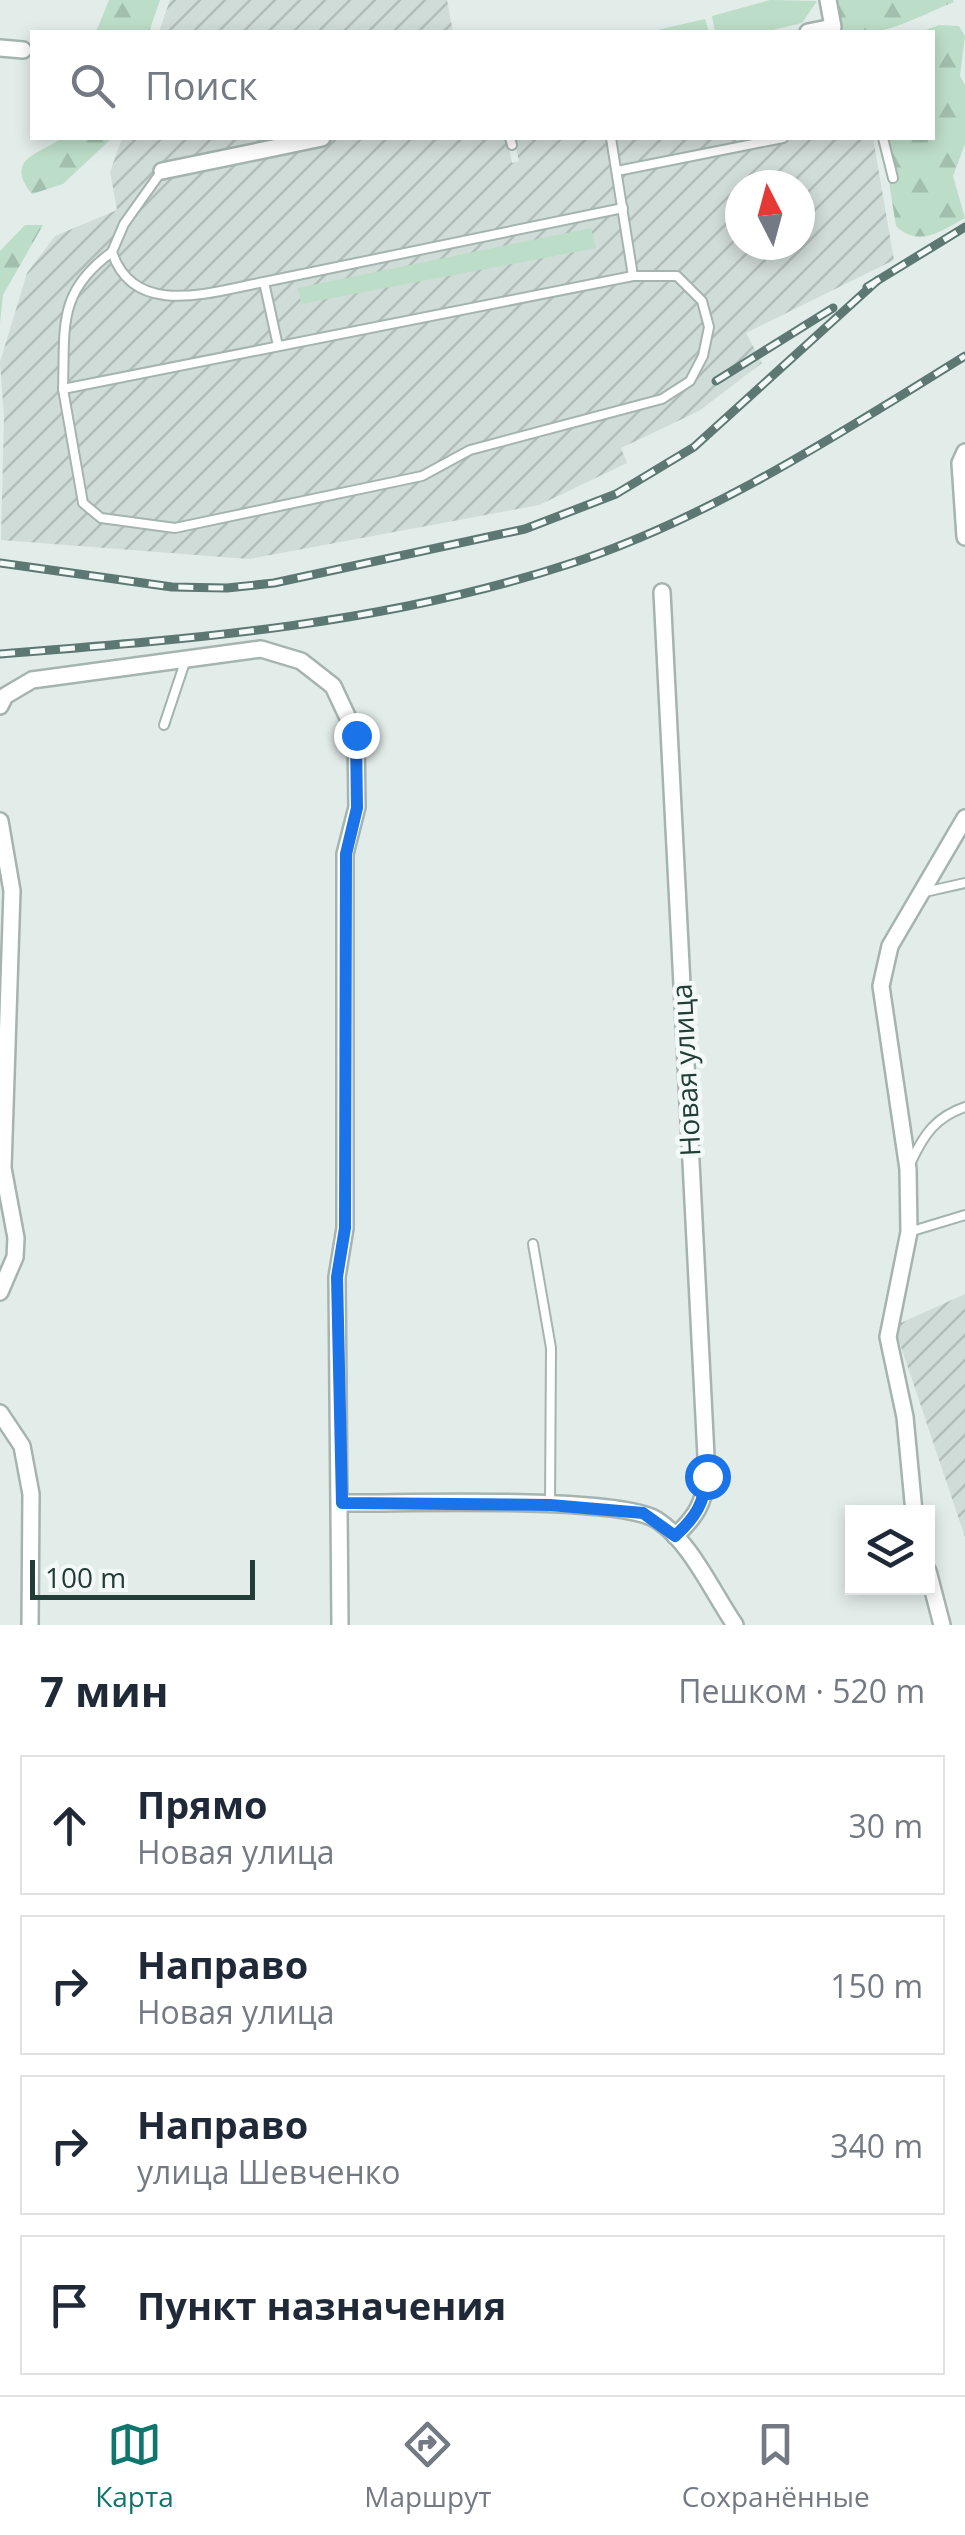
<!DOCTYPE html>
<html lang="ru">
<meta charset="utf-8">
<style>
:root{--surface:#fff;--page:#f2f2f3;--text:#1f2937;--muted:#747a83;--line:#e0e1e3;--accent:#0f766e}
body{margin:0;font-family:"Open Sans",sans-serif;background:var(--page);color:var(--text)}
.controls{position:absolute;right:30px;bottom:30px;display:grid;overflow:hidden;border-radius:0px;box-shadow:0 5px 15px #0003}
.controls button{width:90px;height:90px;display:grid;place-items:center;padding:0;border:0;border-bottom:2px solid var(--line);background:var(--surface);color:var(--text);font:50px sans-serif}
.compass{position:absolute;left:725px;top:170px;width:90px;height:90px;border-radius:50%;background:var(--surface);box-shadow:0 5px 15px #0003;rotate:354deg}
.scale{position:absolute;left:30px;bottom:25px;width:225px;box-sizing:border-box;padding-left:10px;border:5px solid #223d38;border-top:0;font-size:28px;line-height:35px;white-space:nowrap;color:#223d38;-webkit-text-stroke:8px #f3f9f6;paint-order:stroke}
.stop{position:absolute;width:30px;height:30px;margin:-22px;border:8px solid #1a73e8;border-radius:50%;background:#fff}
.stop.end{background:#1a73e8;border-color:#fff;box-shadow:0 2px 10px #0008}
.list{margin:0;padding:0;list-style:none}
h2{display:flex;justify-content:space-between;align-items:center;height:130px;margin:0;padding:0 40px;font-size:42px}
h2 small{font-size:32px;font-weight:400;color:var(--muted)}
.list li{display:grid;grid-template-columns:65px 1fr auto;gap:30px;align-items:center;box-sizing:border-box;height:140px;margin:0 20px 20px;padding:0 20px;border:2px solid var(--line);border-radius:0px}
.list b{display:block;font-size:38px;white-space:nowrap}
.list p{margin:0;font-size:32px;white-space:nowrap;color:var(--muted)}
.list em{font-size:32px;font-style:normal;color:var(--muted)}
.icon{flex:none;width:55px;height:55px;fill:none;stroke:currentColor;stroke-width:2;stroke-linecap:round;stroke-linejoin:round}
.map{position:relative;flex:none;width:965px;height:1625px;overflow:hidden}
.search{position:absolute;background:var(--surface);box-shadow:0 5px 15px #0003;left:30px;right:30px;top:30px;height:110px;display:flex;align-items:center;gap:25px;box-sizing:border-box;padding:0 35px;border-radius:0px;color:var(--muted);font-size:38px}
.sheet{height:770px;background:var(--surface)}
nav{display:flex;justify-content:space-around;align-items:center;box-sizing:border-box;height:140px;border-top:2px solid var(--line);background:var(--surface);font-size:28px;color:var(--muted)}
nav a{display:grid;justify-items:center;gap:5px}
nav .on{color:var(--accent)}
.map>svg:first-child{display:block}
</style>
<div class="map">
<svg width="965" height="1625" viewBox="0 0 965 1625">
<defs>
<pattern id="industrial-furrows" width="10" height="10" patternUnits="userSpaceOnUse" patternTransform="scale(2.5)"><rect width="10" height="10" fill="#d0dcd8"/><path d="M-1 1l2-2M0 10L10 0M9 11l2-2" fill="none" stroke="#b2beba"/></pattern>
<pattern id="forest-firs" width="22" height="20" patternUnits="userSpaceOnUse" patternTransform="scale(2.5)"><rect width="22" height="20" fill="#bcddc7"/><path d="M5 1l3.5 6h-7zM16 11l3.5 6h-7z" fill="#a1bfac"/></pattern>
</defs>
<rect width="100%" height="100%" fill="#e2ece9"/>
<!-- industrial -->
<g fill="url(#industrial-furrows)" fill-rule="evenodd">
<path d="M170,0H447L453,32H159Z"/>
<path d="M122,138H507L512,163L519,161L514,138H873L894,260L746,333L762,363L699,411L621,448L627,463L539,505L249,559L1,540L4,417L0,362L27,273L55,236L117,210L110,172ZM740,185H800V245H740Z"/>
<path d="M965,1294V1537L894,1326Z"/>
</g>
<!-- green -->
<g fill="#bcddc7">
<path d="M770,0L817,1L802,23L764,32H715L712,16Z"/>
<path d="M705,19L709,32H649Z"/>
<path d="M591,228L596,248L301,304L298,288Z"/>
</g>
<!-- forest -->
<g fill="url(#forest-firs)">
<path d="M109,0H160L149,32H96Z"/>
<path d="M832,0H953L954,2C922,14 872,45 839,28Z"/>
<path d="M939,25L959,26L965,36L960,76L965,85V144L953,176L965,218C941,231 919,248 896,226L882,138H932V32H921Z"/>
<path d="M61,138H112L63,184L32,194C3,157 42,154 61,138Z"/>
<path d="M25,225H43L3,295L0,323V251Z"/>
</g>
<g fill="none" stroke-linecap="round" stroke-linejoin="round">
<!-- lane casing -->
<g stroke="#a5b4b0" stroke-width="12">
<g id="lane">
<path d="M510,138L512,145"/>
<path d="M611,138L633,276"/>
<path d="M883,138L893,178"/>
<path d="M617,171L783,138"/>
<path d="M161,172L124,224L112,252C134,319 211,292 264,282L278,346"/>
<path d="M633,276H677L702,301L709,327L703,356L690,381L662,399L470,450L422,476L175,528L101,518L83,503L63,389Z"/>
<path d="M264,282L623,208"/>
<path d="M63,389C65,326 57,292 112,252"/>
<path d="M164,725L186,659"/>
<path d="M925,892L965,883"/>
<path d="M911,1162C924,1134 936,1117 965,1107"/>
<path d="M909,1232L965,1215"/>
<path d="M533,1244L551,1348L550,1505"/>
</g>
</g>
<!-- street casing -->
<g stroke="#a5b4b0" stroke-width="20">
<g id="street">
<path d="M808,32L833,27L828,0"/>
<path d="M0,48L23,50"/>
<path d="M162,171L322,138"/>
<path d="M965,452L960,463L965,537"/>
<path d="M662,592L707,1476C704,1503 696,1517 675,1536"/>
<path d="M0,706L5,696L32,680L261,649L301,661L333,686L356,735L357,807L345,854V1228L337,1277L340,1625"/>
<path d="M0,821L12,891L3,1168L16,1238L15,1257L0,1292"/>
<path d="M0,1413L22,1446L31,1494L30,1625"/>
<path d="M342,1503C400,1504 618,1495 657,1520C690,1541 713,1593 735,1625"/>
<path d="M914,1512L905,1417L888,1337L909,1232L908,1169L881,986L890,946L965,818"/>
<path d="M928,1571L942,1625"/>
</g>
</g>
<!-- lane -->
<use href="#lane" stroke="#fff" stroke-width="8"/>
<!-- street -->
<use href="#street" stroke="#fff" stroke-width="15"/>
<!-- rail casing -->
<g stroke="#5d7873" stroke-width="9">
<g id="rail">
<path d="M867,287L965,227"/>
<path d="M716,381L833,308"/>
<path d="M0,563L172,587L227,588L274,583L525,529L616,494L694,447L878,280"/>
<path d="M0,654C193,639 383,625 569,564C709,519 840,433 965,356"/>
</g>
</g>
<!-- rail -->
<use href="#rail" stroke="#f3f9f6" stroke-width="5" stroke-dasharray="15" stroke-linecap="butt"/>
</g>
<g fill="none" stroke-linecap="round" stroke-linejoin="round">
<!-- route -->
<path stroke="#1a73e8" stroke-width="12" d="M356,735L357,808L346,854L345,1228L337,1277L342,1503L550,1505L643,1513L675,1536C696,1517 704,1503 707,1476"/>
</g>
<g text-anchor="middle" stroke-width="9" stroke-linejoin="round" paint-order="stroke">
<!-- street labels -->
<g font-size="28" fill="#223d38" stroke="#f3f9f6">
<text transform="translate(686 1070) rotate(-93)" y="10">Новая улица</text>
</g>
</g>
</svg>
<div class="controls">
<button><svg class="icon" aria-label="layers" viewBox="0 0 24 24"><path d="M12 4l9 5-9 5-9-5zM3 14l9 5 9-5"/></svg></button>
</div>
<svg class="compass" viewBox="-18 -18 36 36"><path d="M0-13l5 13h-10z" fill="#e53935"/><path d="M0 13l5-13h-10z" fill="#747a83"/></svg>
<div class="scale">100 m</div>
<div class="stop" style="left:707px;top:1476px"></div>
<div class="stop end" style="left:356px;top:735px"></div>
<div class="search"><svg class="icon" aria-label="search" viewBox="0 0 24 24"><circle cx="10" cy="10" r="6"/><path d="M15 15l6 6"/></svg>Поиск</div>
</div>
<section class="sheet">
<h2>7 мин<small>Пешком · 520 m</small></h2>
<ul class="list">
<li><svg class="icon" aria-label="ahead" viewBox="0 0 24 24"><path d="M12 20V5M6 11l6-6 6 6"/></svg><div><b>Прямо</b><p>Новая улица</p></div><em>30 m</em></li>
<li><svg class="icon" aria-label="right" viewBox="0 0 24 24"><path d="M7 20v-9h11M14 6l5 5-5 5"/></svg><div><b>Направо</b><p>Новая улица</p></div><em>150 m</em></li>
<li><svg class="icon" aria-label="right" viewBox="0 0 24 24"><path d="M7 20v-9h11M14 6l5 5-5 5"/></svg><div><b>Направо</b><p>улица Шевченко</p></div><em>340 m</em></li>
<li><svg class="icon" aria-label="arrive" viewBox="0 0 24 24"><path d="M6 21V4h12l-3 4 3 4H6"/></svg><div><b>Пункт назначения</b></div></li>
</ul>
</section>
<nav>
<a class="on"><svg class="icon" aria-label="map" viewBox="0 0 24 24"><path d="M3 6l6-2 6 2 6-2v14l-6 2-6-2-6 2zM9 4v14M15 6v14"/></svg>Карта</a>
<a><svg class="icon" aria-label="directions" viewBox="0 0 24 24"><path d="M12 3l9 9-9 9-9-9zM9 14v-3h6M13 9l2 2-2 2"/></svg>Маршрут</a>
<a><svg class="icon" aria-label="saved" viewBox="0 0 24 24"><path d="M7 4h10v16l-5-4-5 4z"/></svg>Сохранённые</a>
</nav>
